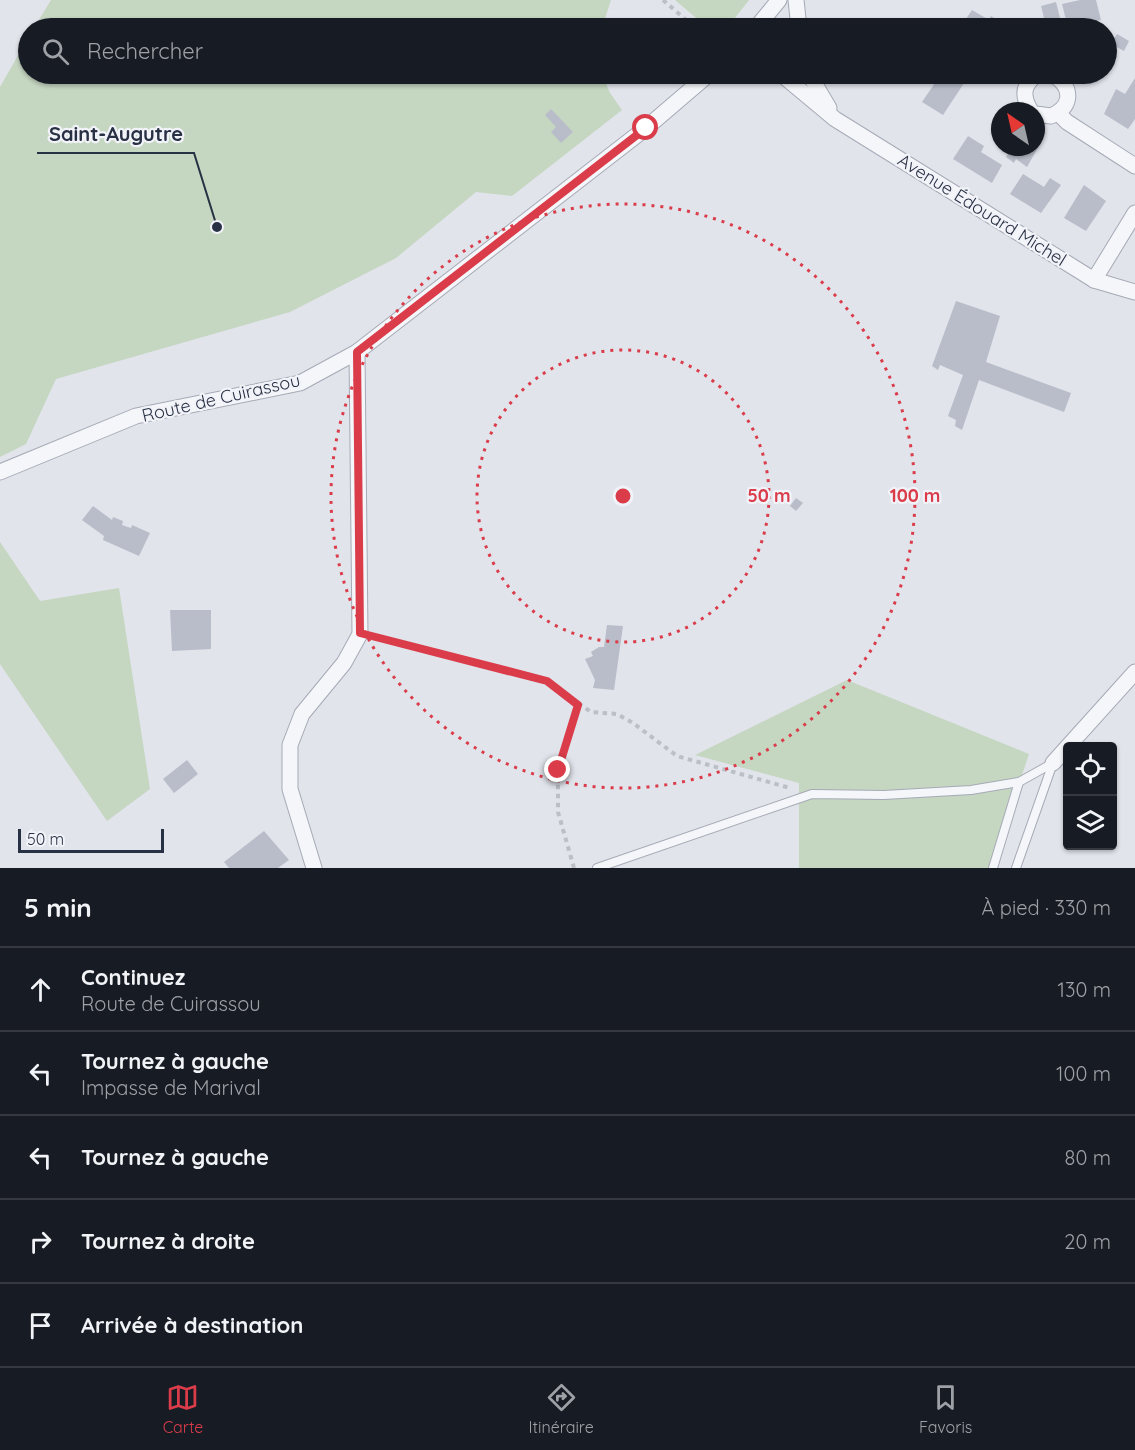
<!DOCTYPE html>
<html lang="fr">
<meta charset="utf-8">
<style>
:root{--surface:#171b24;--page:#20242c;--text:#f1f3f6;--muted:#9ea1a6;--line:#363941;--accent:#da3c4a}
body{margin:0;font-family:Quicksand,sans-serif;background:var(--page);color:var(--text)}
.controls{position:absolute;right:18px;bottom:18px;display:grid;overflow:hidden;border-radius:6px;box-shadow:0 2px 4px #0004}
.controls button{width:54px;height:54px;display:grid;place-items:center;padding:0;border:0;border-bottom:2px solid var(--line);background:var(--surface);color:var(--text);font:30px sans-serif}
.compass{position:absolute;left:991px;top:102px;width:54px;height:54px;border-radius:50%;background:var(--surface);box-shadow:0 2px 4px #0004;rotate:326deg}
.scale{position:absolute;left:18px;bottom:15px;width:146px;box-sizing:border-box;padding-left:6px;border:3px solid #283044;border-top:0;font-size:16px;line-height:21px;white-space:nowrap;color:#283044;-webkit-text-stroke:4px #f1f3f8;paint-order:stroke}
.stop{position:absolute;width:18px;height:18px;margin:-14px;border:4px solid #da3c4a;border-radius:50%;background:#fff}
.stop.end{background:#da3c4a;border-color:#fff;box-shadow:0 2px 6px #0008}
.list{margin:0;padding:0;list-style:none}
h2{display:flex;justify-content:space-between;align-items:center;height:78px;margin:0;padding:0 24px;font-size:26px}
h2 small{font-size:20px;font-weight:400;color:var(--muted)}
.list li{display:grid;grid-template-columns:39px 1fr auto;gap:18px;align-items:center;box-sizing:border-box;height:84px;padding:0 24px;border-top:2px solid var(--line)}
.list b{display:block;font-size:22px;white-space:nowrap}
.list p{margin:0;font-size:20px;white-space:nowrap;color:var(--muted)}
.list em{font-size:20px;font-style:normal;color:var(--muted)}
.icon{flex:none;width:33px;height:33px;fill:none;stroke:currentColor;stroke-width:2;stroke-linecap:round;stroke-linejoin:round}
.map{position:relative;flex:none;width:1135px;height:868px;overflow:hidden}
.search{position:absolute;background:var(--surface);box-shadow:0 2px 4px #0004;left:18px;right:18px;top:18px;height:66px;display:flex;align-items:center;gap:15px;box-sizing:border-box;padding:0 21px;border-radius:33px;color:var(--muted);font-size:22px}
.sheet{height:498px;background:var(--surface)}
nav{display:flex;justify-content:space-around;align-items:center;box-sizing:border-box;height:84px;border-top:2px solid var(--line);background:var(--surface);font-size:16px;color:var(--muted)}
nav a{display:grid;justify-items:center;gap:3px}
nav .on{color:var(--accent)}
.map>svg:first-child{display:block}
</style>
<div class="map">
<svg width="1135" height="868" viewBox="0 0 1135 868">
<rect width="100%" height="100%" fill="#e1e4eb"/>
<!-- green -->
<g fill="#c5d6c1">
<path d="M51,0H611L602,28H34Z"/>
<path d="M675,0H749L727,28H708Z"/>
<path d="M28,38V74H602L610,93L622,110L512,196L476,192L396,258L290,312L56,379L26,444L0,457V87Z"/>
<path d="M0,542L40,601L119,588L150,789L107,821L0,664Z"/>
<path d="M847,680L1029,754L991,868H799V783L695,755Z"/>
</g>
<!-- building -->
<g fill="#b8bdc9">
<path d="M1080,0H1096L1101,20L1068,28L1062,4Z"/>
<path d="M1056,2L1061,22L1046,26L1041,6Z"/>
<path d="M972,10L989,20L991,16L1010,28H960Z"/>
<path d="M1117,34L1129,41L1124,51L1111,44Z"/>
<path d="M941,74H970L943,115L922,102Z"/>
<path d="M1135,78V119L1128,129L1104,114L1116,89L1125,94Z"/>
<path d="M551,109L573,132L561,143L551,132L556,127L545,115Z"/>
<path d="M968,136L984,146L981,152L1002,165L992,183L953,159Z"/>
<path d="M1036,142L1040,144L1027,167L1016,159L1014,163L1006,157L1012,147H1036Z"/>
<path d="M1023,174L1044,187L1050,178L1061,185L1041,213L1010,194Z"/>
<path d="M1084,185L1106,201L1086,231L1064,218Z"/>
<path d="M956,301L1000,316L986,362L1071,393L1064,412L979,380L962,430L955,426L956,420L948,416L963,375L940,365L938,370L932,366Z"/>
<path d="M796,498L803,503L796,511L790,506Z"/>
<path d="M93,506L112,520L113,517L123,521L122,525L131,528L132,525L150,533L139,556L103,540L104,536L82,520Z"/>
<path d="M170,610H211V649L172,651Z"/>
<path d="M607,625L623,626L614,690L593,688L595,680L585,659L593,656L591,652L599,647H604Z"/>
<path d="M187,760L198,774L174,793L163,779Z"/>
<path d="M264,831L289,860L278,868H229L224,862Z"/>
</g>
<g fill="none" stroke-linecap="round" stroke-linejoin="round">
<!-- lane casing -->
<g stroke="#a6aab6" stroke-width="10">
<g id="lane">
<path d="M597,868L812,794L884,795L971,790L1019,782L1053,763"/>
<path d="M993,868L1019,782"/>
<path d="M1016,868L1053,763"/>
</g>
</g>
<!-- street casing -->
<g stroke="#a6aab6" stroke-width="17">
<g id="street">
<path d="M796,0L799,28"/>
<path d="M756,28L779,0"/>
<path d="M781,74L835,119L1078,270L1094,280L1135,292"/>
<path d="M809,74L829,108"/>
<path d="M1031,111C1026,103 1022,94 1027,85C1045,52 1093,98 1051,116L1036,114"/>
<path d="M1058,113L1067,122L1135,166"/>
<path d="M1094,280L1135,213"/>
<path d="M0,472L136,416L300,383L357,352L646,128L709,74"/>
<path d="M1053,763L1135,672"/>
<path d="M314,868L290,789V745L302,714L344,663L360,634L357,352"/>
</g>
</g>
<!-- path -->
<g stroke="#bbbfc6" stroke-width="4" stroke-dasharray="4.5 4.5" stroke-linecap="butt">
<path d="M663,0L685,19L691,28"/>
<path d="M375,637L547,681L591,712L617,714L633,723L677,756L790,788"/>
<path d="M574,868L558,812V770L578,705"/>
</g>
<!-- lane -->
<use href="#lane" stroke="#f4f6f9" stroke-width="8"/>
<!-- street -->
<use href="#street" stroke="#f4f6f9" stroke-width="15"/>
</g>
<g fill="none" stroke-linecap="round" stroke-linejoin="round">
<!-- route -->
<path stroke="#da3c4a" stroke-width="8" d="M558,770L578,705L547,681L360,633L357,352L646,128"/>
</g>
<!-- distance rings -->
<g fill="none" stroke="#da3c4a" stroke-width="3" stroke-dasharray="3 6">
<circle cx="623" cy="496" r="146"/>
<circle cx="623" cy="496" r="292"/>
</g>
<g text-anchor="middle" stroke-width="4.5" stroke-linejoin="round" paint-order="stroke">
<!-- street labels -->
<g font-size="18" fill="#283044" stroke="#f1f3f8">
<text transform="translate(982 210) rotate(32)" y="6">Avenue Édouard Michel</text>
<text transform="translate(221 398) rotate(-13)" y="6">Route de Cuirassou</text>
</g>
</g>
<circle cx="623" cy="496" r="9" fill="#da3c4a" stroke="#f1f3f8" stroke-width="3"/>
<g font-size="18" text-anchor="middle" font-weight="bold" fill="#da3c4a" stroke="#f1f3f8" stroke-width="4.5" stroke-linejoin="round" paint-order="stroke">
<text x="769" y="502">50 m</text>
<text x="915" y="502">100 m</text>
</g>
<!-- callouts -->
<path fill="none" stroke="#283044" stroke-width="2" d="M217 227L194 153H37"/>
<circle fill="#283044" stroke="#f1f3f8" stroke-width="2" cx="217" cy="227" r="6"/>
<g font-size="20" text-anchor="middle" font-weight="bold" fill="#283044" stroke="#f1f3f8" stroke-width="4.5" stroke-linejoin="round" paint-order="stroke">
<text x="116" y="141">Saint-Augutre</text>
</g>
</svg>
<div class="controls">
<button><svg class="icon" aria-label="locate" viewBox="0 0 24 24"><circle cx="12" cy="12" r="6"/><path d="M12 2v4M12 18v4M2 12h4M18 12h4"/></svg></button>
<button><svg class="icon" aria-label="layers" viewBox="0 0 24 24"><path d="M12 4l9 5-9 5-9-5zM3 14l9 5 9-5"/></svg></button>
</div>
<svg class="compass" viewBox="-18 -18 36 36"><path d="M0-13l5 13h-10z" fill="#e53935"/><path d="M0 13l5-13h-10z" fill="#9ea1a6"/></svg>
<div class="scale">50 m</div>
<div class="stop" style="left:646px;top:128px"></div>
<div class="stop end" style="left:558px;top:770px"></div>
<div class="search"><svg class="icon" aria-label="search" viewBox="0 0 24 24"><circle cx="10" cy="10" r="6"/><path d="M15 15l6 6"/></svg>Rechercher</div>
</div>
<section class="sheet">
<h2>5 min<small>À pied · 330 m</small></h2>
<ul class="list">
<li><svg class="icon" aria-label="ahead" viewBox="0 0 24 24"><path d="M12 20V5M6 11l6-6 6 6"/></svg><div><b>Continuez</b><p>Route de Cuirassou</p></div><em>130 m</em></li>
<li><svg class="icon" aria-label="left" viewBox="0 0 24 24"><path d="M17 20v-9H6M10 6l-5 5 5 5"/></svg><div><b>Tournez à gauche</b><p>Impasse de Marival</p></div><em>100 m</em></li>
<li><svg class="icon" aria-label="left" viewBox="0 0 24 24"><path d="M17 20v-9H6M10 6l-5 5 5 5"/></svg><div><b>Tournez à gauche</b></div><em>80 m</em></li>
<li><svg class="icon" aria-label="right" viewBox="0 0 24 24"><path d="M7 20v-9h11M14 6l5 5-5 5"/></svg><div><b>Tournez à droite</b></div><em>20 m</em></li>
<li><svg class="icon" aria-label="arrive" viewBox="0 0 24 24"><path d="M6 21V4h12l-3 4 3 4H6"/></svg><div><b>Arrivée à destination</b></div></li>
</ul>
</section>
<nav>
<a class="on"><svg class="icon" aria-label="map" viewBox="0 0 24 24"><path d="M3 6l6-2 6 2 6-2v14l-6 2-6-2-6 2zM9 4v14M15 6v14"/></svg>Carte</a>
<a><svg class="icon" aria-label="directions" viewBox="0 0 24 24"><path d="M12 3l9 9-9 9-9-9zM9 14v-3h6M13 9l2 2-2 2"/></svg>Itinéraire</a>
<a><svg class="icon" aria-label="saved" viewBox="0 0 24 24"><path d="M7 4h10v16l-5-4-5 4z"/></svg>Favoris</a>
</nav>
